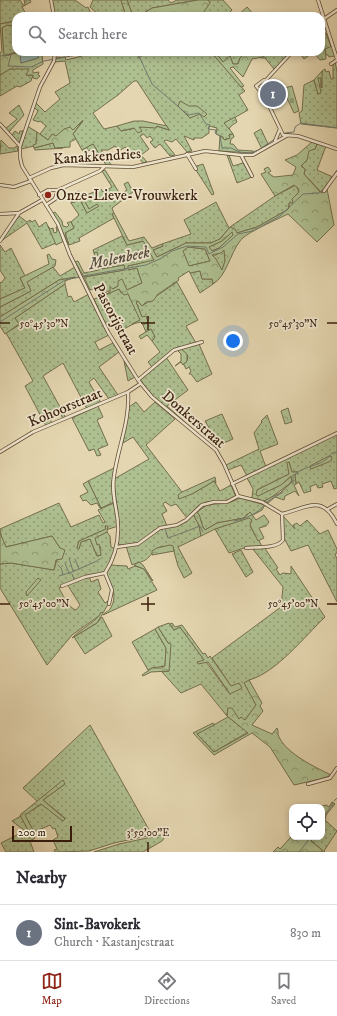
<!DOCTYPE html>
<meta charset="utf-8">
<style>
:root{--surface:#fff;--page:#f7f7f7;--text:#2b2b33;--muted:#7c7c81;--line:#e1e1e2;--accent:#8f2418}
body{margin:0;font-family:"IM FELL DW Pica",serif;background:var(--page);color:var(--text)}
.controls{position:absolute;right:12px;bottom:12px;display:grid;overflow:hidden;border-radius:8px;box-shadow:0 2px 6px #0003}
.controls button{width:36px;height:36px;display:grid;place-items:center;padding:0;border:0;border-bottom:1px solid var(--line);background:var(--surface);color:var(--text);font:20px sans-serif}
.scale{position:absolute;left:12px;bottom:10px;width:60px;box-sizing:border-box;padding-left:4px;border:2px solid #3a1e0b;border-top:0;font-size:11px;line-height:14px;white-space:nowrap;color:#3a1e0b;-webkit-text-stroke:3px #ede4cc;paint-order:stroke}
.you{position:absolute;left:233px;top:341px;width:14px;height:14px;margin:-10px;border:3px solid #fff;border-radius:50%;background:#1a73e8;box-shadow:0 0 0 6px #1a73e833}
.badge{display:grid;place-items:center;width:26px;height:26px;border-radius:50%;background:var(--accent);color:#fff;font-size:13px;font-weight:700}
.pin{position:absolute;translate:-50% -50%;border:2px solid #fff;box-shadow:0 1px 4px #0006}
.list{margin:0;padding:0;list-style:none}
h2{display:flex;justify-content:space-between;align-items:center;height:52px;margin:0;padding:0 16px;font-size:17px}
h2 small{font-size:13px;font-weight:400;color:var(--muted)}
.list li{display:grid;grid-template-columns:26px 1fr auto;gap:12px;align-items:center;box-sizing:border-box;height:56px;padding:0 16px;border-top:1px solid var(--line)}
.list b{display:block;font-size:15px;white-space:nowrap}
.list p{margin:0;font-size:13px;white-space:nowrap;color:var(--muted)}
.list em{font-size:13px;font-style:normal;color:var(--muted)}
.icon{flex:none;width:22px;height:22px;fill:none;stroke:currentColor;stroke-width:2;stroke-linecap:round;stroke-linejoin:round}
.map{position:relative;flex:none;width:337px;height:852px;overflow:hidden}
.search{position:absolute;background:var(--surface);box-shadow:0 2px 6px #0003;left:12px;right:12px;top:12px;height:44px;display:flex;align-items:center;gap:10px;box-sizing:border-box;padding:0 14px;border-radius:12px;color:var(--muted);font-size:15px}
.sheet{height:108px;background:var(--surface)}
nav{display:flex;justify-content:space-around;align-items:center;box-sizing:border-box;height:56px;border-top:1px solid var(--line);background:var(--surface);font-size:11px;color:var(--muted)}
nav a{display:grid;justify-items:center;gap:2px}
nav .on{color:var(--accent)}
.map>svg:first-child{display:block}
</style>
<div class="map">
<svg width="337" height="852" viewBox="0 0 337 852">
<defs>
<pattern id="grass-dots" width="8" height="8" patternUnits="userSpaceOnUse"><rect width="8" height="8" fill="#aebf90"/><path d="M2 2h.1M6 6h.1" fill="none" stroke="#8f9b74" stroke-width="1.8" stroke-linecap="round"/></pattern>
<pattern id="forest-crowns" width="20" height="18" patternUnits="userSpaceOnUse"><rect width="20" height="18" fill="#aebf90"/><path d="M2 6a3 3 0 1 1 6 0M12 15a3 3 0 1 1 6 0" fill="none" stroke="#8f9b74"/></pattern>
<pattern id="cemetery-stones" width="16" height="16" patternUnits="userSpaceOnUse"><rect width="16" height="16" fill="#aebf90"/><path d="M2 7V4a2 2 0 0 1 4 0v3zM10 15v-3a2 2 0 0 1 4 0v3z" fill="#8f9b74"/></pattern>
</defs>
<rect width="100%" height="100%" fill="#e4d6b0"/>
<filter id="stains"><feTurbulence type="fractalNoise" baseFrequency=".005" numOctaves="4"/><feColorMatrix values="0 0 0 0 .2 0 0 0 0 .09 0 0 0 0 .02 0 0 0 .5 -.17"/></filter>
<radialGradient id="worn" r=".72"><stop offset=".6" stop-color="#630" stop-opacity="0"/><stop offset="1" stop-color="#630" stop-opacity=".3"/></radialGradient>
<!-- grass -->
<g fill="url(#grass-dots)" stroke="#746e4e" fill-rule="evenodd">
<path d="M0,0H20L23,5L25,4L24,0H30L31,2L22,7L27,16H16V21L0,24Z"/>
<path d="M52,0H75L86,8L88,7L92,16H76L72,13L71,16H55Z"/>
<path d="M93,0H121L126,16H100L90,7Z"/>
<path d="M127,0H168L171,3L177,0H198L152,8L139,16H133Z"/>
<path d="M208,0H223L232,10L226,16H201Z"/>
<path d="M247,7L255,16H237Z"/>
<path d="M7,25L16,26V52L3,56L2,28Z"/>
<path d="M326,33L331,47L325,49L326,59L320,60L313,52L304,59L302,56L308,52H321V35Z"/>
<path d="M57,52H83L58,56Z"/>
<path d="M95,52H136L139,58L145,53L143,52H211L245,91L239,95L248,110L225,123L233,134L229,135L230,138L224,140L223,137L216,134L217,128L209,126V133L202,138H194V140L184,136L192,151L187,152L176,139L172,142L166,140L164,141L175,155L170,156L160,144L155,148L150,142L153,140L150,136L147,138L144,134L140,136L149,149L141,155L147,162L143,163L138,157L134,159L125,147L119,151L115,146L108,150H101L112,166L106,165L93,144L82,150L73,134L83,121L73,131L48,140L40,134L46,126L40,121L39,122L33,120L38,111L34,107L35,102L45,112L60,99L55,92L70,83L65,61L55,62L56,58L65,57L66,60L82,56L83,53ZM134,81H137L169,130L156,126V128L146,126L121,131L117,126L104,129L93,113L118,95Z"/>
<path d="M215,52H246L240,58L238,64H233L231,59L223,62Z"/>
<path d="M254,52H262V56L269,52H281L286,57L274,69L265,58H261Z"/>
<path d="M335,61L337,72V128L301,124L299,113L302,111L304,85L314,80L318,94L317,78H321V88L322,71L325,69L326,72L329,71L331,79H333V63Z"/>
<path d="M24,68L29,69L28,76L33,75L31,81L20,87L17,86L0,96V75L10,69Z"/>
<path d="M19,105L24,115L8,133L5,129L17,119L9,113Z"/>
<path d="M27,126L37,132L36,144L34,146L21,149Z"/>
<path d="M261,129L268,144L262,149L254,133Z"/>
<path d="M15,131L19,134L20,131H23L19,144L11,136Z"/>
<path d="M1,140L9,148H14L17,146L18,151L0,154Z"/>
<path d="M53,143L55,148H63L35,150L34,148Z"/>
<path d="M317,144L326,146L317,170L333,177L321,192L304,174V168L300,164L303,163L309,150L315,149Z"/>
<path d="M227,155H229L233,166L243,163L252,177L237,183Z"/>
<path d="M203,164L214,194L212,195L194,167Z"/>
<path d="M105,170L120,194L127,190L124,184L128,182L133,192L112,208L114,213L112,214L114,218L79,238L80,241L69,245L65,233L74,228L71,222L79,215L71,203L80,200L87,213L89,209L82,197L101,189L103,192L112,187L102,171Z"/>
<path d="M296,185L299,192L293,199V203L288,205L289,208L287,210L257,227L237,233L230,227L275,196Z"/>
<path d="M216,202L229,228L220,239L211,243H186L157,257L153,250L163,246L162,244L191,234L184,220Z"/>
<path d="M19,216L27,222L30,220L32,222L35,220L39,227L46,222L56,243L42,249L27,223L1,241Z"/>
<path d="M232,232L234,235L219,248L211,251L209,247L222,241Z"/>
<path d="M122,236L127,245L144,241L155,261L128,266L129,270L137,267L142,283L127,290L118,286L105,293L103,286L90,290L84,277L124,270V265L102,269L97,253H94L93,250Z"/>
<path d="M0,245L5,252L11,248L25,276L20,278L25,288L0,299V282L1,283L5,278L0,270Z"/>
<path d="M188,247L205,249L210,261L189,266L182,251Z"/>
<path d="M224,249L225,261L222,270L212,255H216Z"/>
<path d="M53,267L60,276L75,267L80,277L59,280L0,317V307L31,291L26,282Z"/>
<path d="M200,271L202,279H212L213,284L200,293L190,273Z"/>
<path d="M177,282L198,320L186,326L196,343L171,351L152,367L148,362L160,352L152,341L155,337L151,329L146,332L143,325L148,322L142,317L136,302L138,301L142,306Z"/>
<path d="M65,284L68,297L71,296L74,302L89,294L109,335L95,342L99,350L113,343L119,352L99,367L118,395L109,399L94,378L89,382L101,403L87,409L63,363L43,376L66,418L63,419L59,410L51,414L50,412L47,414L52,423L46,426L25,386L33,381L6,333L19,325L15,318Z"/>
<path d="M119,289L121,293H128L141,320L120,331L117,324L119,323L118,321L106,326L94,299Z"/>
<path d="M199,344L212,374L197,382L191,374H189L191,371L189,367L186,369L183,363L187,361L188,356L180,348Z"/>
<path d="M166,357L188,390L167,406L195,431L155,399L140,380Z"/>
<path d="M124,361L135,377L128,381Z"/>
<path d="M136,402L144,412L155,402L175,419L146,445L182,492L192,494L214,481L220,491L231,485L236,497C224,504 209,498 198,506C194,509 191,515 187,518L176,504L171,506L165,502L163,504L167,511L162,514L167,526C155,526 149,537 140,542C134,545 126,545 120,545L118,543C121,521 115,501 114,479L149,459L133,437L123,443L129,407Z"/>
<path d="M98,406L103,417L97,420L108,445L98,449L101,455L97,456L94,449L89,451L72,418Z"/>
<path d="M222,414L233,439L217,446L218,443L205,421Z"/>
<path d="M267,415L278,444L260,451L266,467L247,476L241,465L228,470L226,465L259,449L254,433L262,422L261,421Z"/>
<path d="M337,434V488L334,489L331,481L322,484L323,487L318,488L316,484L310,487L311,491L304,493L299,482L296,484L295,475L298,472H292L289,462V474L257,490C271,494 282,484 292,476V482L269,499L264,501L252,498L253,489L247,478Z"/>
<path d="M114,468L112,485L114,502L101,508L88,481Z"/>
<path d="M240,498L265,505L262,510L253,515L247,514L244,518L217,523L205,530C200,524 202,518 197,512C206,502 215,505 227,503C232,502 236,500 240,498Z"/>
<path d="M59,503L71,527L99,515L103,523L105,522L98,510L114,503L118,526L106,530L108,527L105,526L106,529L79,541L77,548H79L81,542L90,539L97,556L101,555L99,549L101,548L99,545H97L94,538L107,532L110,536L111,547L116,549L112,561L105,572C88,577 74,579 59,588C62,593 68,608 76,610L80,605L67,584L89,576L91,582L98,579L101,589L98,592L105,603L111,599L103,613L72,635L47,665L0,588V564L11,563L54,570L60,548L52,536L6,547L2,540L0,529Z"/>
<path d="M193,514L199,525L201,536L178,547L192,573L184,578L178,566L173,548C150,542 156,557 141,562C138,563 135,563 132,565L126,546L137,545L164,527H173Z"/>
<path d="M283,516L295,529L293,525L297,523L300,526L307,520L320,534L328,530L337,549V553L335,554L337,559V602L308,545L291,551L283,536Z"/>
<path d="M249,517L252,520L250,526L262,546L244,548L229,553L215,529Z"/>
<path d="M264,547L278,568L276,569L280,575L283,573L291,574V566L325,617C305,636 276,673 249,680L256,705L245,720L239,719L228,708L227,716L201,684L181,693L162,672L169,671L168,643L158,627L169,623L174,630L180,627L230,694L231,686L212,658L281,607L283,587L252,548Z"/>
<path d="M241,550L253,572L246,577L232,554Z"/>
<path d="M111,565L127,566L128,569L135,566L144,569L157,590L103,615C106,611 108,612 110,609C118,597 112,586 106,574Z"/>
<path d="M102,617L112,636L85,654L74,637L97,623Z"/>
<path d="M155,629L166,648L165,666L152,668L148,670L132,642Z"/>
<path d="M228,717L248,732L214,752L197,734Z"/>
<path d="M90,725L152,835L114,843L89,851L55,852L54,850L57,849L53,840L58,837L55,828L53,829L50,825L34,832L24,815L42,804L63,821L65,818L43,800L65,784L42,797L38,802L23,788Z"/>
<path d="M21,816L30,834L35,838L30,841L34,852H6L1,843L25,831L12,821Z"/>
<path d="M325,820L337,831L324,851L325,852H322V850L311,841L314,837H322V825Z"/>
<path d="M161,835L164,838L162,841L143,852H94L119,844Z"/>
</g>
<!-- forest -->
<g fill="url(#forest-crowns)" stroke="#746e4e" fill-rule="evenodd">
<path d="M121,0H127L133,16H126Z"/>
<path d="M198,0H208L210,3L201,16H139L152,8Z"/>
<path d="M16,21V26L7,25L2,28L4,56L21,52V63L38,58L39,52H48V55H42L43,64L33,70V73L39,72L38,75L40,76L37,79L33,78V75H26L29,69H10L0,75V53L2,51L0,24Z"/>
<path d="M332,46L335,56L329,57L328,55H326L325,49Z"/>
<path d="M211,52H215L223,62L230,56L233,64H238L240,58L246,52H254L261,56L262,52H269L263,57L252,59L243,77L233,67L230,68L244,86L241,87Z"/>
<path d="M322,71V88L321,78H318L321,93L318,94L314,80Z"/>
<path d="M180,101L189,106H197L207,114L204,117L200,114L190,118L178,106Z"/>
<path d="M235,117L237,122L231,126L229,129L224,123Z"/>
<path d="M83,120L73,134L76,139L70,142V147L55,148L53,143L34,148L33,145L36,144L37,132L48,140L52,134L56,136L64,129L70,127L73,130Z"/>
<path d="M134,121H143L167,126L169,130L157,126L156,128L139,127L142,131L138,133L134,128L121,131L117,126Z"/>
<path d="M233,134L234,137L231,139L230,144H233L238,150L253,151L254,153L219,151L220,136L225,140L230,138L229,135Z"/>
<path d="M312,142L317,144L315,149L309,151L307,160L301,166L305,169L304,174L320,192L322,193L327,189L334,225L317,242L288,214C278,219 245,233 240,241C230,254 226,277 213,284L212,279H202L200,271L190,273L189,271L178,278L179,280L158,294L153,301L146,302L142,306L138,301L136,302L142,317L146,316L148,322L143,325L141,322L132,324L140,320L128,294L124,295L119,289L103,296L110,292V287L113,289L118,286V281L122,279L127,290L142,283L137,268L128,270V266L154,260L143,241L127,245L112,214L114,213L129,241L144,237L152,248L162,244L163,246L153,250L157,257L186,243H211L220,239L230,227L235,229L237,233L257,227L287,210L289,208V203H293L292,199L299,192L298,188L294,185L275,196L261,174L266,172L264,169L268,167L271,171L268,173L274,177L293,175L296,167L285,160L297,155ZM232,232L233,235L219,248L212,251L209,247L222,241ZM188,247L205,249L210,261L189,266L183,251ZM224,250L225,261L222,270L216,259L212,255L221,253Z"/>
<path d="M93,144L102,159L100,160L98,157L95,158L90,150L84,153L82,150Z"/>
<path d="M79,191L89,209L97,204L99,206L87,213L80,200L71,203V202L77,199L74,193Z"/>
<path d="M55,212L62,221L63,226L67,227L69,225L67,223L69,222H71L74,228L65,233L69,245L53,213Z"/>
<path d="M48,226L50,229L53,228L54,233L57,232L56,227L58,226L64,241L56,245Z"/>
<path d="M97,252L102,269L124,265L125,270L84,277L75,262L78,261L84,273L99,270L94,253Z"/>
<path d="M49,254L52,259L56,260L55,266L27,282L31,291L0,307V299L25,288L20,278L49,264L47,255Z"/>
<path d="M75,277L65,281V284L15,318L19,324L5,334L0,326V317L59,280Z"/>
<path d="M151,329L155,337L152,341L147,335L141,339L139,336Z"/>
<path d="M180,348L187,354V361L183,365L181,362L175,366L181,361V354L177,350Z"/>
<path d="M288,408L292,422L285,424L281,411Z"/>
<path d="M329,456L332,457L331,461L311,469L310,466Z"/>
<path d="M289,462L292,472H298L295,475L296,484L294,485L299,496L295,491L285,496L284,500L275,497L268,503L264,501L280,493L292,482L291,476L281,485L258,496L256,495L257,490L289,474L287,463Z"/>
<path d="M215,477L216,483L214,481L192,494L179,499L178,495L182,492Z"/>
<path d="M88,481L101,508H100L97,503L91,505L86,500L83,501L80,496L88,492L83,484Z"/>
<path d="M207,502V505L197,512C202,518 200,524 205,530L217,523L244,518L250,512L256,520L264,515L269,522L266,526L259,528L264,538L258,541L250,525L252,520L249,518L215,529L201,536L199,525L193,514L198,506Z"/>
<path d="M105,526H108L107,532L95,538L97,545L99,544L101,555L97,556L90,539L81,542L79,549L77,548L79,541L106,529Z"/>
<path d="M0,533L6,547L52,536L60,548L65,550L62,559L56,560L54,570L11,563L0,564Z"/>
<path d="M170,545L173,546L174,551L152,555V551L157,548Z"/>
<path d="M139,562L143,565L153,581L144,569L134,565Z"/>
<path d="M38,578L41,580L27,596L26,592Z"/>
<path d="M101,612L103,613L97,623L72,638C79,630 98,621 101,612Z"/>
<path d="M172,623L175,627L182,625L203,654L205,653L208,658L210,656L231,686L239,683L242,688L230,694L208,662L198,664L197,662L204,660L180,627L174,630L170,624Z"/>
<path d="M158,627L168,643L171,644L169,671L151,672L143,676L142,675L152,668H162L165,666L166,648L155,629Z"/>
<path d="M249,680L262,703L260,706L263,711L252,725L272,734L277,728C279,731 277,734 279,737C287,754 315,767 331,775L325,778L294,785L270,747L252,733L214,755L193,733L213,723L214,725L197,734L214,752L248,733L227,716L228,708H232L239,719L241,717L245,720L256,705L244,683Z"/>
<path d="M63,780L65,784L43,800L65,819L63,821L41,804L25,815L34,832L33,836L30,834L20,815Z"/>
<path d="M332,802L335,804L326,815L325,820L322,825V807H320L326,805L329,807Z"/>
<path d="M292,836L314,837L311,841L322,850V852H273L278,847L280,849Z"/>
</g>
<!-- cemetery -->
<path fill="url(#cemetery-stones)" stroke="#746e4e" d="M292,86L299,111L294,113L285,94L272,101L270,98L281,95L279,90L270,92Z"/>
<!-- water -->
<path fill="#97b8b2" stroke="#727a6f" d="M22,52H39L38,58L21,63L20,53Z"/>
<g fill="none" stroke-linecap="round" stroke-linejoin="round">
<!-- stream -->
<g stroke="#727a6f" stroke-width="1">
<path d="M137,52L152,84L188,115L199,113L206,124L210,125L208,129L216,130L215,133L220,136L222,148H231L242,153H250L258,150L275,139"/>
<path d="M0,56L11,55L8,66L31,67L44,61L93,52"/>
<path d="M285,133L294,132L295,127L301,123L337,128"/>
<path d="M330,181L337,170"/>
<path d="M83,276L146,265L162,258L172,251L187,246L206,247L209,254L223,247L238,234L253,231L280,216L303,194L319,193L324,189"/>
<path d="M0,322L65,280L80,277"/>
<path d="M298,472C310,464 324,466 332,453L337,452"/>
<path d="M293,484V475L298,473"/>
<path d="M267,502L283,492"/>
<path d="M234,521C245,519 258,514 265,504"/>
<path d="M165,528L168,538L173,536"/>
<path d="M174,536L200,526L203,532"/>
<path d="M69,558L73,571"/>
<path d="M75,559L79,569"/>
<path d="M98,560L100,559"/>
<path d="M65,563L69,573"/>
<path d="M58,565L61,568L63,574"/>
<path d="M72,574L74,579"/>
<path d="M59,576L72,572L97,561"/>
<path d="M334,801L337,798"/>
<path d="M322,820L333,803"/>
<path d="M299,852L311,837"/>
</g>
<!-- minor casing -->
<g stroke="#644c34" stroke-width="4">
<g id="minor">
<path d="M51,0L54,16"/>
<path d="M318,0L337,59"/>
<path d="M321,21L337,10"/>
<path d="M321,25L325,26"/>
<path d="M55,52L54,61L40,87L20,146V157L22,166L58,224L70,255L108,332L138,380L152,397L216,450L224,464L238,496L262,502L282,514C307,508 322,493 337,524"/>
<path d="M292,52L266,80L261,89L283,135L298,136L337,149"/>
<path d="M331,64L337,60"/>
<path d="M261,92L256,86L264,80H266"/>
<path d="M0,124L20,146"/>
<path d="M275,141L280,129"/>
<path d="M187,154L196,169"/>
<path d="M241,155L252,176"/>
<path d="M29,178L51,168L64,165L133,167L205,151L241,155H253L288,135"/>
<path d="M0,185L14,187L31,181"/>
<path d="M324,191L337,173"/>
<path d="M39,195L48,190H58L100,171L104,167"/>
<path d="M46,205L55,199L58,190"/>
<path d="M0,214L19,213"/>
<path d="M0,241L19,213L42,200"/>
<path d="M138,380L174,350L202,342"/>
<path d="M0,452L33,432L128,392L140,384"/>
<path d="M232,484L337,433"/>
<path d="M328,509L337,504"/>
<path d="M117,547L138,544L160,528L177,525L186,520L202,505L214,502H227L238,496"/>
<path d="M246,548C256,547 277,549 283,540L282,514"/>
<path d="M105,573L112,590L109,604"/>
<path d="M62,586L85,577L105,573C118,553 121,533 116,509C114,498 112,488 114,476C118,447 130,422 128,392"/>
<path d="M308,784L330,778L337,768"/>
</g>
</g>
<!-- minor -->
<use href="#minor" stroke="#ede4cc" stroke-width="2.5"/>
</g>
<!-- ticks -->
<path fill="none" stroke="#3a1e0b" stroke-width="1.5" d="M148,316V330M0,323H10M141,323H155M327,323H337M148,597V611M0,604H10M141,604H155M327,604H337M148,842V852"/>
<!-- markers -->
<circle fill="#8f2418" stroke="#ede4cc" stroke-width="1.5" cx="48" cy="195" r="4"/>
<g text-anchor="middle" stroke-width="3.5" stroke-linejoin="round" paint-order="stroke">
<!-- street labels -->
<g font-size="15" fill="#3a1e0b" stroke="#ede4cc">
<text transform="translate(97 156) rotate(-4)" y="5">Kanakkendries</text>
<text transform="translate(116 319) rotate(62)" y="5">Pastorijstraat</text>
<text transform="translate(65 407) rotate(-23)" y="5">Kohoorstraat</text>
<text transform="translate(194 419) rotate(41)" y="5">Donkerstraat</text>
</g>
<!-- poi labels -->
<g font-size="15" fill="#3a1e0b" stroke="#ede4cc" text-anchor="start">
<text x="56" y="200">Onze-Lieve-Vrouwkerk</text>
</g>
<!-- water labels -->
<g font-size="16" font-style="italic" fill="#564c3d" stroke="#ede4cc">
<text transform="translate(119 257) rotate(-12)" y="6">Molenbeek</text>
</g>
</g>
<g font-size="10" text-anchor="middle" fill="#3a1e0b" stroke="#ede4cc" stroke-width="3.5" stroke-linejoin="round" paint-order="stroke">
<text x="44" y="327">50°45'30"N</text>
<text x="293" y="327">50°45'30"N</text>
<text x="44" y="607">50°45'00"N</text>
<text x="293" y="607">50°45'00"N</text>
<text x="148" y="836">3°50'00"E</text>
</g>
<rect width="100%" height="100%" filter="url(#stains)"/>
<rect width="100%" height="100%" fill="url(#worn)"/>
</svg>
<div class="controls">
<button><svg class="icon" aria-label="locate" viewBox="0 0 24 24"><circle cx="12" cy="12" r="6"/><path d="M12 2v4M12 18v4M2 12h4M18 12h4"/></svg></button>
</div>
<div class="scale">200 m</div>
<div class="you"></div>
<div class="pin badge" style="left:273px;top:94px;background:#6b7280">1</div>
<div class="search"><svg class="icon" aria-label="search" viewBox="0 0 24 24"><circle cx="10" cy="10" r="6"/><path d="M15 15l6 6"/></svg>Search here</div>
</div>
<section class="sheet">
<h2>Nearby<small></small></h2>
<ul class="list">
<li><span class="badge" style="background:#6b7280">1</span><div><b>Sint-Bavokerk</b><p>Church · Kastanjestraat</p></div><em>830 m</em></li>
</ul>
</section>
<nav>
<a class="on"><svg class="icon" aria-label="map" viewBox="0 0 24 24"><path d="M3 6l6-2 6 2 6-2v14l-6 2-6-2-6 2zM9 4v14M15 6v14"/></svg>Map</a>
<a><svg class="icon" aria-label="directions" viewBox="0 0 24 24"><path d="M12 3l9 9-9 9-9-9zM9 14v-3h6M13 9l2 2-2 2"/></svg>Directions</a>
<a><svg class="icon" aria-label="saved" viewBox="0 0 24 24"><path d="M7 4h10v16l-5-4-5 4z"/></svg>Saved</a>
</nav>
